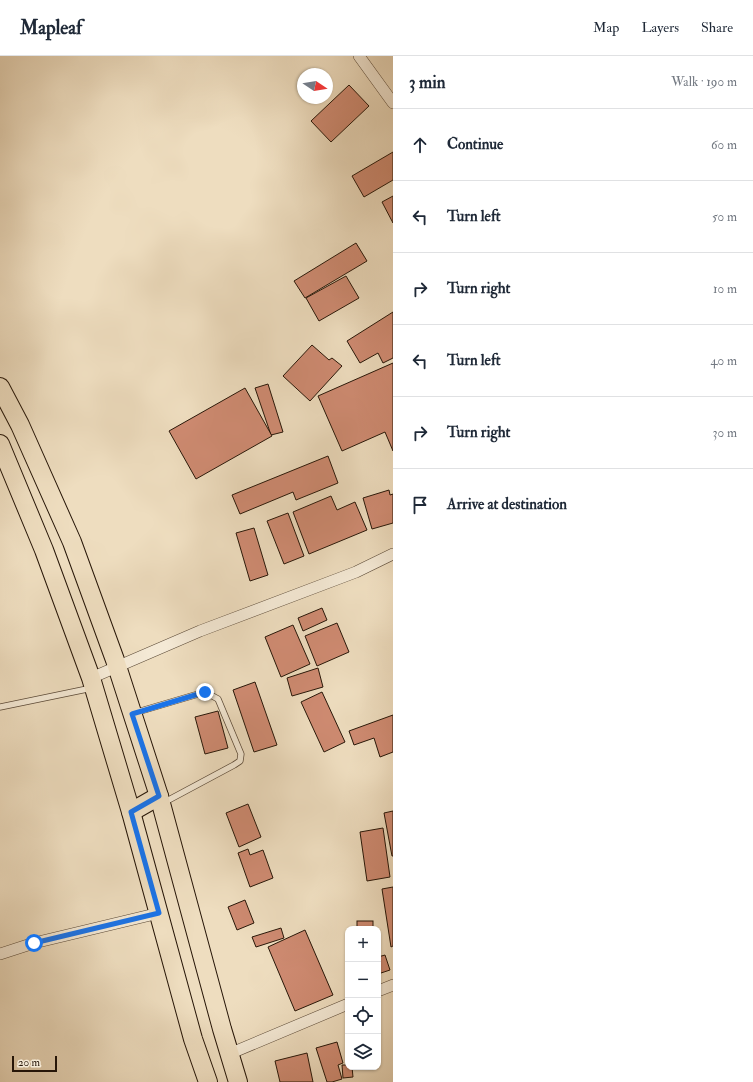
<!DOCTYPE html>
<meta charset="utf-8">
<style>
:root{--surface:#fff;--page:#f2f2f3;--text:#1f2937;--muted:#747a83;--line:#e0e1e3}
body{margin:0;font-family:"IM FELL Double Pica",serif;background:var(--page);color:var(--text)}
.controls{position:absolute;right:12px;bottom:12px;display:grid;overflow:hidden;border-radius:8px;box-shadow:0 1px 3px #0004}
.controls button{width:36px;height:36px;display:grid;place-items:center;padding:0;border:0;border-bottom:1px solid var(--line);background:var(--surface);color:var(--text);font:20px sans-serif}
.compass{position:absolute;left:297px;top:12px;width:36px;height:36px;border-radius:50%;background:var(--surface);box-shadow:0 1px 3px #0004;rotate:102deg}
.scale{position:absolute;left:12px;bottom:10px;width:45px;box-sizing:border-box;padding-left:4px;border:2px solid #271608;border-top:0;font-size:11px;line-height:14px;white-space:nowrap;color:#271608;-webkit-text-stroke:3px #f4e9d5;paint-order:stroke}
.stop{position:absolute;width:12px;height:12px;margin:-9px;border:3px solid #1a73e8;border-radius:50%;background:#fff}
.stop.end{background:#1a73e8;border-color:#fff;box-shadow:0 1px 4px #0008}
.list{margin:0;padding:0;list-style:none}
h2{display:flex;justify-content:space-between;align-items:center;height:52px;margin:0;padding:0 16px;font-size:17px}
h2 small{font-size:13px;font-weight:400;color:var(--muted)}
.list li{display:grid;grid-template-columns:26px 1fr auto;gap:12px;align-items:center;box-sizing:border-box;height:72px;padding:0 16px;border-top:1px solid var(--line)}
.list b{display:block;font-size:15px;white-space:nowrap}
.list em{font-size:13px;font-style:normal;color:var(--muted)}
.icon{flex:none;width:22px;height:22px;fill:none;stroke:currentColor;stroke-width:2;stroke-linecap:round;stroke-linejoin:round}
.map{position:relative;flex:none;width:393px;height:1026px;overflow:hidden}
header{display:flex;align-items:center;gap:24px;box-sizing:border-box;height:56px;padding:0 20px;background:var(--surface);border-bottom:1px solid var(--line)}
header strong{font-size:19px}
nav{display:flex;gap:22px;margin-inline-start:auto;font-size:14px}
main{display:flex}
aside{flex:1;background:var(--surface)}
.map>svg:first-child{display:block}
</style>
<header>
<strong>Mapleaf</strong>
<nav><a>Map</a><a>Layers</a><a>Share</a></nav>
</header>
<main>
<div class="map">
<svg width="393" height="1026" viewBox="0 0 393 1026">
<rect width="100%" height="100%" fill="#eeddbf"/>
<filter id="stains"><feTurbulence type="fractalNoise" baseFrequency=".005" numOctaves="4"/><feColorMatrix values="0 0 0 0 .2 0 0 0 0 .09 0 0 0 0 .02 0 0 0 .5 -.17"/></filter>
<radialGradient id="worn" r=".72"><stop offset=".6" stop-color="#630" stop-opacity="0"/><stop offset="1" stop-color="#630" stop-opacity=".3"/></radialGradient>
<!-- building -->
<g fill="#cf8b72" stroke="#271608">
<path d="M349,29L369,50L331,86L311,65Z"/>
<path d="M393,96V124L364,141L352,120Z"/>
<path d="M393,140V167L382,146Z"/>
<path d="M356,187L367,205L305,242L294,225Z"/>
<path d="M346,220L359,242L319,265L306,242Z"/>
<path d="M393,256V302L383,307L378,297L360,307L347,285Z"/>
<path d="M312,289L329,304L332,302L342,310L310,345L283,320Z"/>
<path d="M393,307V395L385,376L342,395L318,340Z"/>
<path d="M268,328L283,376L271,379L255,332Z"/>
<path d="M245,332L272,380L196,423L169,375Z"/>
<path d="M328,400L338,427L296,444L293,436L240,458L232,439Z"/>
<path d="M389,434L390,439L393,438V467L372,473L363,442Z"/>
<path d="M331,440L337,454L355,446L367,474L309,498L293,456Z"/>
<path d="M288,457L304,500L284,508L267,465Z"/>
<path d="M254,472L268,519L250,525L236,477Z"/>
<path d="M322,552L327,564L303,575L298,562Z"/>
<path d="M337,567L349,596L317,610L305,580Z"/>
<path d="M293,569L310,608L281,621L265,581Z"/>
<path d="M318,612L323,631L292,640L287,622Z"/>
<path d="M255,626L277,689L254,696L233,634Z"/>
<path d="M322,636L345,686L324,696L301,646Z"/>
<path d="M218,655L228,692L205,698L195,661Z"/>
<path d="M393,659V696L380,701L374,682L354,689L349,675Z"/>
<path d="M248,748L261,781L239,791L226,757Z"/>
<path d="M393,755V800H392L384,757Z"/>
<path d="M383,772L390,821L367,825L360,776Z"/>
<path d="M248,793L250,799L263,794L273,822L250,831L238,797Z"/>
<path d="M393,831V890L391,891L382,833Z"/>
<path d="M245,844L254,867L237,874L228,851Z"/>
<rect x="357" y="865" width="16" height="8"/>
<path d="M281,872L284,882L256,891L252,881Z"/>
<path d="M305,874L333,939L295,955L268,891Z"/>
<path d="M385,899L390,914L378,918V901Z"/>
<path d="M337,986L343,1007L338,1009L342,1023L332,1026H327L316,992Z"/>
<path d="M307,997L313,1026H280L275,1005Z"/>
<path d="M342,1009H348V1011H352L353,1021L343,1022Z"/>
</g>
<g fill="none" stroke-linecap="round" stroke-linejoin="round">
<!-- service casing -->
<g stroke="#594836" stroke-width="7">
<g id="service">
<path d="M0,651L92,632"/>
<path d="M134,657L205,636L218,643L241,698L240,705L234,709L163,747"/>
</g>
</g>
<!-- minor casing -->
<g stroke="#594836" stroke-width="12">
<g id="minor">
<path d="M359,0L393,47"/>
<path d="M91,622L200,575L356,516L393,498"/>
<path d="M0,898L34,887L159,857"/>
<path d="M378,935L393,929"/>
<path d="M229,998L348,948"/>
</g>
</g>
<!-- primary casing -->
<g stroke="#271608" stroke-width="20">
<g id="primary">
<path d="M0,331L20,369L72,486L115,604L159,740L222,973L238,1026"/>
<path d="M0,388L44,494L91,622L131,756L193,983L208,1026"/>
<path d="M131,756L159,740"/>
</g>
</g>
<!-- service -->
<use href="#service" stroke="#f4e9d5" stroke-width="5.5"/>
<!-- minor -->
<use href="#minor" stroke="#f4e9d5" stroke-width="11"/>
<!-- primary -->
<use href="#primary" stroke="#eeddbf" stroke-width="18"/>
</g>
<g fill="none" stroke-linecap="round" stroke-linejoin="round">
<!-- route -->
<path stroke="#1a73e8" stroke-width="5" d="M34,887L159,857L131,756L159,740L132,658L205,636"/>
</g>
<rect width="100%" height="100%" filter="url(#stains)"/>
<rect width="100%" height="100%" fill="url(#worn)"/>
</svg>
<div class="controls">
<button>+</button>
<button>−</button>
<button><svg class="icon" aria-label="locate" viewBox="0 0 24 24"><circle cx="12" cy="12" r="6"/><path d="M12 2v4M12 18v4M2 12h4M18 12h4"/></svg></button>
<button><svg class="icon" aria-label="layers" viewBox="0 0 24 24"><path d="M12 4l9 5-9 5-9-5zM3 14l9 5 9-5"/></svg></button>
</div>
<svg class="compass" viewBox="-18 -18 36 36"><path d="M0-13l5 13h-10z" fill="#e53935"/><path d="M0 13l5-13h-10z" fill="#747a83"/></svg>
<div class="scale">20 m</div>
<div class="stop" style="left:34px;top:887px"></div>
<div class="stop end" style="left:205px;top:636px"></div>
</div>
<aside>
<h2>3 min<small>Walk · 190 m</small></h2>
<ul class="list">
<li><svg class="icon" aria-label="ahead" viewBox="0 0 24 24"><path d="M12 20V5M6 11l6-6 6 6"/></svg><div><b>Continue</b></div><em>60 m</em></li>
<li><svg class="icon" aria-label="left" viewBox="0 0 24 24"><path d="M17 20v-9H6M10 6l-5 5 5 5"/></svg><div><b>Turn left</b></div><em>50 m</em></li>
<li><svg class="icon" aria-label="right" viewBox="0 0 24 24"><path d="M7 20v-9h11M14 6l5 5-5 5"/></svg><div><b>Turn right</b></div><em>10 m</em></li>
<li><svg class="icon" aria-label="left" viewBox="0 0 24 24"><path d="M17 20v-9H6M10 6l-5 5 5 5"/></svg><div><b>Turn left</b></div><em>40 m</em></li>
<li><svg class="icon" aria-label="right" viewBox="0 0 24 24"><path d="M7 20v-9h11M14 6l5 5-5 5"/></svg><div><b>Turn right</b></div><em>30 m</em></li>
<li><svg class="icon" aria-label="arrive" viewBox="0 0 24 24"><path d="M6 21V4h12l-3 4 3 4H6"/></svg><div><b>Arrive at destination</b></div></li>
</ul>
</aside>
</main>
